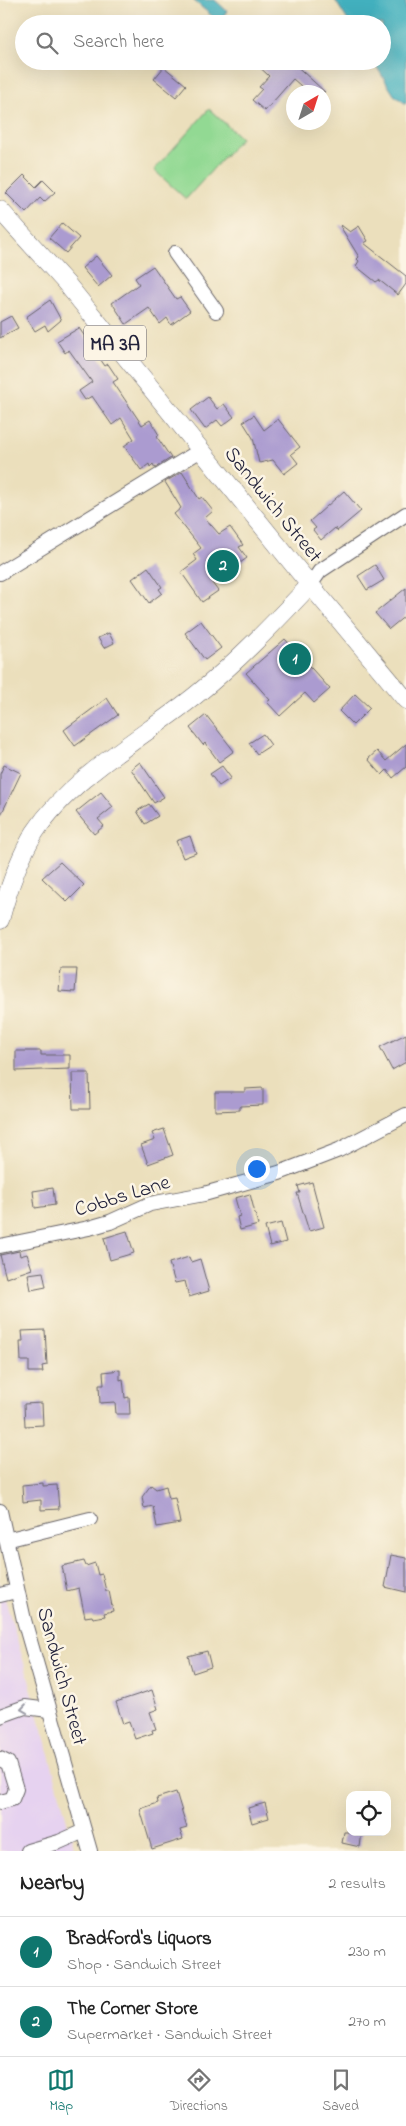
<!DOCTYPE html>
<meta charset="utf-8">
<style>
:root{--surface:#fff;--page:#f6f6f6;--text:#222;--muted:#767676;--line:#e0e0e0;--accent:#0f766e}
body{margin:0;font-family:"Indie Flower",sans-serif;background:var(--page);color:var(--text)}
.controls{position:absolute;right:15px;bottom:15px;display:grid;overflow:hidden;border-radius:10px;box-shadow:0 5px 20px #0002}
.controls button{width:45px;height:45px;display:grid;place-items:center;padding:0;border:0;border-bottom:1px solid var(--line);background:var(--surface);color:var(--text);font:25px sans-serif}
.compass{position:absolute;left:286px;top:85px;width:45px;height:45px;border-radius:50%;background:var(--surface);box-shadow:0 5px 20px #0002;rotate:39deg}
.you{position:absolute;left:256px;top:1168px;width:18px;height:18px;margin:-12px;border:4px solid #fff;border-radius:50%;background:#1a73e8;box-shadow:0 0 0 8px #1a73e833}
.badge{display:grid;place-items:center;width:32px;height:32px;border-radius:50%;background:var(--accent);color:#fff;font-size:16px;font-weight:700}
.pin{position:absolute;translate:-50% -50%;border:2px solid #fff;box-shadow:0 1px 5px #0006}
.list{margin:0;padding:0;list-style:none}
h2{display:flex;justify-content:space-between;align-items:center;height:65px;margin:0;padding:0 20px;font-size:21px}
h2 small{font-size:16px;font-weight:400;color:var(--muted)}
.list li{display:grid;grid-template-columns:32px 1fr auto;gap:15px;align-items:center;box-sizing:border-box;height:70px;padding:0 20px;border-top:1px solid var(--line)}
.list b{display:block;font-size:19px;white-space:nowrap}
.list p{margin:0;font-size:16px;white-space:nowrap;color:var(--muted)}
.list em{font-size:16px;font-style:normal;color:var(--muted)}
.icon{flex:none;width:28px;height:28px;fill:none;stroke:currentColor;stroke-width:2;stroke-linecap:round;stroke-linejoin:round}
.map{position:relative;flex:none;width:406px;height:1851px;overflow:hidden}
.search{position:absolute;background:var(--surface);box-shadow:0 5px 20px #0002;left:15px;right:15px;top:15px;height:55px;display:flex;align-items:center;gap:12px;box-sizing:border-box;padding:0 18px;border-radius:28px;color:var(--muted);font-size:19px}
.sheet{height:205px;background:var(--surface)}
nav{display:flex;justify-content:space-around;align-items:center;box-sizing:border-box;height:70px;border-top:1px solid var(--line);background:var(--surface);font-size:14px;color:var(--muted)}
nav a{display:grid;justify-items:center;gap:2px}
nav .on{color:var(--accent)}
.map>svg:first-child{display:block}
</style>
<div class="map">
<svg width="406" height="1851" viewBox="0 0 406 1851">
<rect width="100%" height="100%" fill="#fcf5e5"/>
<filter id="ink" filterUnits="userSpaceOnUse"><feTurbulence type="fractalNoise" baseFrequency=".02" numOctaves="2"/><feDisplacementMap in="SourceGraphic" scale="10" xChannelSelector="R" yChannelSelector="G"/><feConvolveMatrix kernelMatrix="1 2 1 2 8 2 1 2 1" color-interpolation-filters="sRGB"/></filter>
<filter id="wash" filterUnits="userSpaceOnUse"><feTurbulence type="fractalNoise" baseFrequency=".0096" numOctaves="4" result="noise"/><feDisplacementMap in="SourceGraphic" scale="20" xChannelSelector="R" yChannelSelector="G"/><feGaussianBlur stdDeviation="1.12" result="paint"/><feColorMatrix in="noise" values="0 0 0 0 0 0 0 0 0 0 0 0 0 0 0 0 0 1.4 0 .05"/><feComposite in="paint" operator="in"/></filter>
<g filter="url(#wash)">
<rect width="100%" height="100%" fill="#ebdfbc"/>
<!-- built -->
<path fill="#e6d2f0" d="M0,1582L29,1680L75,1851H0Z"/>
<!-- green -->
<path fill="#92d993" stroke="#5a7e67" d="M209,109L241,138L186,199L154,170Z"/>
<!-- water -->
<g fill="#42b0be" stroke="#32697c">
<path d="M193,0H215L227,11L219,22Z"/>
<path d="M335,0H406V104L394,95L373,61H382V24H350Z"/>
</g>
<g id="blocks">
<!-- building -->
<g fill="#ab9bd0">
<path d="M253,61H291L325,92H308L293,79L265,111L252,100L262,89L259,87L269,76Z"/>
<path d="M164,67L186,85L176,97L154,79Z"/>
<path d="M24,175L36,187L43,180L55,192L44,202L40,198L26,213L6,193Z"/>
<path d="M62,223L79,238L66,253L49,238Z"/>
<path d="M341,225L350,232L359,226L368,241L364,243L406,276V284L398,295L379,280L376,282L356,266L359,261L357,259L359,257L340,226Z"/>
<path d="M96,256L112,275L98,287L82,268Z"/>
<path d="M153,266L176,299L180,297L190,311L171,325L167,318L160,324L149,308L126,324L112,303L139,284L135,278Z"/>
<path d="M50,300L61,320L48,331L45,325L35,331L26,317Z"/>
<path d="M11,316L18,328L0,338V322Z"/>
<path d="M79,328L105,366L108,364L118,379L113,382L142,425L150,420L159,435L157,437L171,458L155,468L153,464L150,467L149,464L141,470L124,446L134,439L121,418L112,425L92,396L85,400L79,391L92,382L69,350L65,353L57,341Z"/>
<path d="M208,397L217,409L224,404L234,417L222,426L217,420L205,429L191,410Z"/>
<path d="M254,415L264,430L278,419L300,447L291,454L298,463L284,474L273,460L259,463L253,438L243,422Z"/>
<path d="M182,472L199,499L202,497L213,511L205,518L219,534L230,527L243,545L239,547L247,558L212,583L218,591L202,602L181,572L197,560L193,554L201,548L174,514L181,508L165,482Z"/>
<path d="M344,491L361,511L337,531L335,528L321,540L313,530L316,528L310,521Z"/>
<path d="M375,565L384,580L367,590L358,576Z"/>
<path d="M148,567L162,587L159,589L162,593L149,603L132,579Z"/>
<path d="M406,588V615L389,629L375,613Z"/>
<path d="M201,621L221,648L205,660L185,633Z"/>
<path d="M109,633L114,643L104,648L98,638Z"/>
<path d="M285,639L330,689L314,703L305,693L280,716L267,702L270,700L246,673Z"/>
<path d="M355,694L370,708L353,725L339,711Z"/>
<path d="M107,698L118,715L75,746L64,730Z"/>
<path d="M206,715L234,751L219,762L205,743L203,745L190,728Z"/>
<path d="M263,734L271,745L257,754L249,743Z"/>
<path d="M406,744V767L393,778L387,770L382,775L368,759L377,751L386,761Z"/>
<path d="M140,762L164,797L154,803L131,769Z"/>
<path d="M4,765L21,773L0,817V774Z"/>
<path d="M222,766L231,778L219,786L210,774Z"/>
<path d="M101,792L113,807L98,819L104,826L94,834L76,812Z"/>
<path d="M149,804L158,816L145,824L137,811Z"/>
<path d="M190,836L196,853L183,858L176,841Z"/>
<path d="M60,862L84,885L67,902L42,878Z"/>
<path d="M61,969H77L75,992L59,991Z"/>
<path d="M406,1034V1062L392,1070L380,1047Z"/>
<path d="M16,1051H41V1055H70V1069L16,1071Z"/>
<path d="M72,1073H89L90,1109H73Z"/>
<path d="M263,1088V1105L240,1106V1110L215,1111V1092H245V1089Z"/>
<path d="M164,1129L173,1155L148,1164L141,1145L155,1140L152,1133Z"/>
<path d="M312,1182L324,1227L309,1231L297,1193H300L298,1186Z"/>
<path d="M53,1188L55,1205L35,1208L33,1191Z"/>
<path d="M250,1194L258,1225L240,1230L237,1217L240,1216L235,1198Z"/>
<path d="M281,1223L286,1242L270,1246L265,1227Z"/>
<path d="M127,1231L134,1253L110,1260L104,1238Z"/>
<path d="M19,1251L20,1256L27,1254L32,1269L6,1278L0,1255Z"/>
<path d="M189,1257L191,1262L200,1259L209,1291L189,1297L185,1281L175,1283L169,1263Z"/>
<path d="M43,1272L46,1287L31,1290L28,1274Z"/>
<path d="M45,1330L47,1365L42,1366L43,1372H29V1361H21L20,1341H23L22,1331Z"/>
<path d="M120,1370V1380L123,1379L125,1398L129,1397L130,1414H116L115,1402L100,1403L99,1385H104L103,1372Z"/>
<path d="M42,1403L43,1425L25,1426L24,1404Z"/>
<path d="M43,1483V1486L57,1485L59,1509L41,1510V1500L23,1502L22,1485Z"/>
<path d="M151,1485L156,1489L166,1486L169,1499L175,1498L180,1523L157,1527L153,1506L144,1508L142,1497Z"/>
<path d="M391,1555L406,1558V1592L385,1587Z"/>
<path d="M84,1561L86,1566L95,1563L98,1575L102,1574L106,1591H109L113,1611L104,1613L105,1616L93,1618L92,1616L85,1617L79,1588L67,1591L62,1566Z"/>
<path d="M207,1651L211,1667L193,1673L188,1656Z"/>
<path d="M152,1690L158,1709L150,1712L156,1729L152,1730L153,1733L135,1739L129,1722L123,1724L116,1702Z"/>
<path d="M176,1792L187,1828L180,1830L183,1839L152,1849L140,1809L158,1803L157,1798Z"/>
<path d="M265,1803L269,1818L252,1823L248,1808Z"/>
<path d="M344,1832H362L360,1847L342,1843Z"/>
</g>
</g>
</g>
<g filter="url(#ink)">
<use href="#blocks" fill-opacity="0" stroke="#686468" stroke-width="1"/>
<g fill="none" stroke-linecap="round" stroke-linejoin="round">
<!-- minor casing -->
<g stroke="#686468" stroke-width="16">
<g id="minor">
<path d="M175,253L216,311"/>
<path d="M0,573L201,450"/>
<path d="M310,585L320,571L406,514"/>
<path d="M0,1246L89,1228L110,1222L150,1204L204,1194L279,1173L339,1150L406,1115"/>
<path d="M0,1511L24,1620L90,1851"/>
<path d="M6,1540L90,1519"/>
<path d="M0,1595L16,1591"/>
<path d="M0,1716L25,1707L49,1710"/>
<path d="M0,1759L8,1763L16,1789L12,1799L0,1802"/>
<path d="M28,1851L59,1842L84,1831"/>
</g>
</g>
<!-- major casing -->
<g stroke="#686468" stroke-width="19">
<g id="major">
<path d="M0,210L66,283L297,569L406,700"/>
<path d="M0,920C8,890 18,859 35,832C72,776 144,737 196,695C237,662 274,623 310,585"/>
</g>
</g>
<!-- minor -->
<use href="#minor" stroke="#fff" stroke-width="14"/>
<!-- major -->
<use href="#major" stroke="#fff" stroke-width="18"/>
</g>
<!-- one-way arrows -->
<defs><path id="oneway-chevron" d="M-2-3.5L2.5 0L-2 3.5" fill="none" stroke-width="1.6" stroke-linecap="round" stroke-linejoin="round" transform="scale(1.25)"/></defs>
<use stroke="#9c9ca7" href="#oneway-chevron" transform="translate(24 1709) rotate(172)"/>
</g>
<g text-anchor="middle" stroke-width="5" stroke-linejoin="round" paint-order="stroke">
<!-- shield labels -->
<rect fill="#fcf5e5" stroke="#63616e" stroke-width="1" x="84" y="325.5" width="62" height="35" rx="4"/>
<g font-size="20" font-weight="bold" fill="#22223b">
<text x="115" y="350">MA 3A</text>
</g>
<!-- street labels -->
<g font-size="21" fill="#22223b" stroke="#fcf5e5">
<text transform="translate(274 504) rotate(51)" y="7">Sandwich Street</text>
<text transform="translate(122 1195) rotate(-17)" y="7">Cobbs Lane</text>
<text transform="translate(63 1676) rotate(75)" y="7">Sandwich Street</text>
</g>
</g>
</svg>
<div class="controls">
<button><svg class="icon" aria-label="locate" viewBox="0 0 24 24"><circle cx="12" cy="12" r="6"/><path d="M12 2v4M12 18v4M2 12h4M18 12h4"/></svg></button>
</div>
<svg class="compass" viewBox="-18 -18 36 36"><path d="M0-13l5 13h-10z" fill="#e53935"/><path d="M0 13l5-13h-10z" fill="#767676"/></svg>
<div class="you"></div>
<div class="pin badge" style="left:295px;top:659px">1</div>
<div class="pin badge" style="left:223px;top:566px">2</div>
<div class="search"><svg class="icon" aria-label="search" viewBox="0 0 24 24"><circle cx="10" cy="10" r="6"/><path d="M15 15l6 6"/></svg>Search here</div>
</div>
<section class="sheet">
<h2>Nearby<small>2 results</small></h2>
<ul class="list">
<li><span class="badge">1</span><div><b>Bradford's Liquors</b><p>Shop · Sandwich Street</p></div><em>230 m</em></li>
<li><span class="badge">2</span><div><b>The Corner Store</b><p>Supermarket · Sandwich Street</p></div><em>270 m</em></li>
</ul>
</section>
<nav>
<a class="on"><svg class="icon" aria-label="map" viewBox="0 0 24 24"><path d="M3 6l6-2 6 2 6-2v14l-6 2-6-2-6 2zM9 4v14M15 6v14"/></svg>Map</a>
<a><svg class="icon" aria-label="directions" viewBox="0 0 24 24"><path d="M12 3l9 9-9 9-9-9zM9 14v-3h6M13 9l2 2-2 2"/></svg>Directions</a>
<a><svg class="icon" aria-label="saved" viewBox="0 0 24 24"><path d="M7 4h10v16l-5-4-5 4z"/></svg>Saved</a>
</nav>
